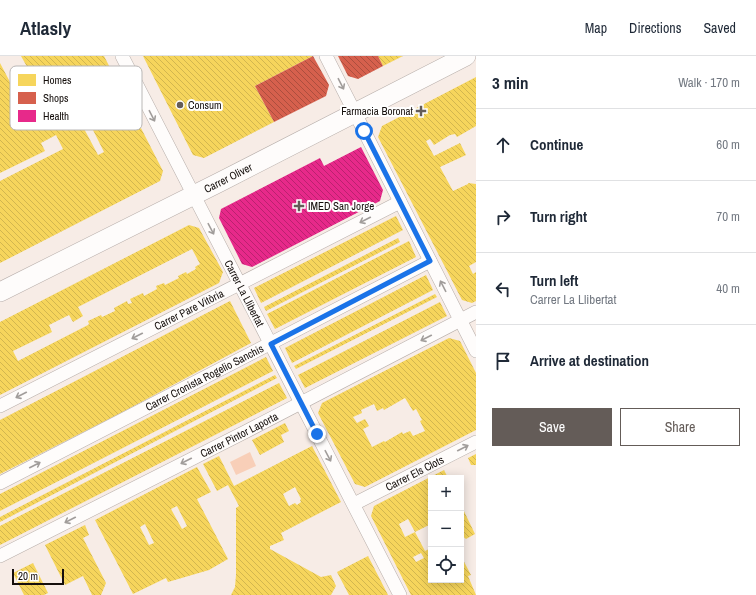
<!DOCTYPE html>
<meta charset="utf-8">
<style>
:root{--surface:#fff;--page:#f6f6f7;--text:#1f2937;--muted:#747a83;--line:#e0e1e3;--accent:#645c58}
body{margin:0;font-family:"Archivo Narrow",sans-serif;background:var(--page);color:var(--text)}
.controls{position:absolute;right:12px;bottom:12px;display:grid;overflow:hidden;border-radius:0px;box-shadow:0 2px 10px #0003}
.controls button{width:36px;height:36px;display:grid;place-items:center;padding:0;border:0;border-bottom:1px solid var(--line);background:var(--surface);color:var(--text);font:20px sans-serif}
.scale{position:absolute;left:12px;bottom:10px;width:52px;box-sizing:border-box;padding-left:4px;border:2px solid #150f0c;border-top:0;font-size:11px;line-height:14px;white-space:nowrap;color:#150f0c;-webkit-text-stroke:3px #fff;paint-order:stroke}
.stop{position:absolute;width:12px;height:12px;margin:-9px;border:3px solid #1a73e8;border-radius:50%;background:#fff}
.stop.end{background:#1a73e8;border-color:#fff;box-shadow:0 1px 4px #0008}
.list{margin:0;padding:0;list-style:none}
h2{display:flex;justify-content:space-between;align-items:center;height:52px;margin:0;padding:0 16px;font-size:17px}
h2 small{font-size:13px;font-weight:400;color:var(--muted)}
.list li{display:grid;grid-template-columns:26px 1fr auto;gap:12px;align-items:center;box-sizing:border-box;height:72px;padding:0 16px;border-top:1px solid var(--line)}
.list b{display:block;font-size:15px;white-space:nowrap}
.list p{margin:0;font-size:13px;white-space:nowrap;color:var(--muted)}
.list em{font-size:13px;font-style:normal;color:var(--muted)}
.actions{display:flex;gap:8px;padding:12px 16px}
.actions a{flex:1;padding:9px 0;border:1px solid var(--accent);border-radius:0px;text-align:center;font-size:14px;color:var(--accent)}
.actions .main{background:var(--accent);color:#fff}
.icon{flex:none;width:22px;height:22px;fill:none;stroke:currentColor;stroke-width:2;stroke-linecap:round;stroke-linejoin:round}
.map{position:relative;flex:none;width:476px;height:539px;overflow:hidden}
header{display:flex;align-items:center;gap:24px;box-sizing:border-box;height:56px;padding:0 20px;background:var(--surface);border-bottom:1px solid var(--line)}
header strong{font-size:19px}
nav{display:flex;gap:22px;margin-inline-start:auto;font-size:14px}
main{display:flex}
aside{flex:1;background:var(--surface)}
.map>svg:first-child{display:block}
</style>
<header>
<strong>Atlasly</strong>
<nav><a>Map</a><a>Directions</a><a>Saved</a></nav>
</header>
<main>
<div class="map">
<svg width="476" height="539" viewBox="0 0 476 539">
<defs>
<pattern id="homes-back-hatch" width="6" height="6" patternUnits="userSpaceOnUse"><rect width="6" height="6" fill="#f6d55c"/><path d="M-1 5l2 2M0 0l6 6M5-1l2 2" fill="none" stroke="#d2b64f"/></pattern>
<pattern id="shops-back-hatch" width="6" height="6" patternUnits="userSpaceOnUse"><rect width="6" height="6" fill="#d6604d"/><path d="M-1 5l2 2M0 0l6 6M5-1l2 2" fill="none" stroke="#ac4e3e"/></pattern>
<pattern id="health-back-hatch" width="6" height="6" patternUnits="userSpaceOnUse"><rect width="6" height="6" fill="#e7298a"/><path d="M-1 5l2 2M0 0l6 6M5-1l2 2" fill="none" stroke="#ba226f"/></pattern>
</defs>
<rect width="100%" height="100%" fill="#f7ece6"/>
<!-- park -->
<path fill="#f8cfb8" d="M250,396L256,410L236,419L230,406Z"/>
<!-- homes -->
<g fill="url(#homes-back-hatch)" fill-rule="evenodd">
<path d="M21,0H104L163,115L160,125L0,207V125L63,93L56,79L41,87L45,95L0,117V7L10,26L30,16ZM87,62L104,96L98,99L81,67L64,75Z"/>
<path d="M143,0H313L255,30L274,66L204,102L193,99Z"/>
<path d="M378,0H403L383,10Z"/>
<path d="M476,21V70L457,81L455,78L450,79L434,89L430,83L426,85L434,100L460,87L466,99L440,111L453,135L468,128V127L476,128V206L469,210L473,218L476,216V245L472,247L462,244L378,81L382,70Z"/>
<path d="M396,160L403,174L261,247L254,232Z"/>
<path d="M189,169L199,172L223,216L219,227L0,339V266ZM192,193L200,208L195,211L196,213L187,218L186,216L178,220L179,222L165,229L164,227L156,230L157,233L144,240L143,237L130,243L132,247L128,248L127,245L114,252L115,255L102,261L101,259L88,265L89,268L88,269L18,305L13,295L52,276L49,269L69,259L73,266L83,260L78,251Z"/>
<path d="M398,182L400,186L266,255L264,251Z"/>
<path d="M409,185L416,201L275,273L267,258Z"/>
<path d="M426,219L433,234L292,307L285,292Z"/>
<path d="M435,238L437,241L296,313L294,310Z"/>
<path d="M230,245L251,287L117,359L0,418V364Z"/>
<path d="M440,246L447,260L305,332L298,319Z"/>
<path d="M449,282L460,285L476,317V374L365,431L355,428L318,357L322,347ZM405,342L413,355L416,353L422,364L420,365L425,375L413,380L410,375L403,378L402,376L385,386L384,385L372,391L363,373L369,370L365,363L357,367L353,361L362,357L361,354L374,348L377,355L383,352L384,354Z"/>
<path d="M266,301L273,315L0,455V438Z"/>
<path d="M275,319L277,322L0,466V461Z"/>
<path d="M279,327L287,342L0,489V470Z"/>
<path d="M285,367L289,375L281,379L284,386L260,399L252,384Z"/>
<path d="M312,390L341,446L281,477L284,484L270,490V493L321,521L331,519L336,530L331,539H231L235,531L236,519V452L239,450L228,429L217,435L203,408L219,400L234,430ZM295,431L301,443L300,444L301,446L297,449L295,447L289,450L283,438Z"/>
<path d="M476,398V409H471L468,402Z"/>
<path d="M197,411L211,436L197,443L228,503L209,514L168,526L166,522L133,538L95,464ZM177,450L187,470L182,473L171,453ZM145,468L154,487L149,489L140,471Z"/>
<path d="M444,414L448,422H431V468L415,476L408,463L399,468L405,481L415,476L425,495L431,492V524H461V500L471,519L468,520L476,539H411L371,460L374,450ZM421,497L424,502L416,506L413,501Z"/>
<path d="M461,449L475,478L466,483L461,479Z"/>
<path d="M85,469L89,479L83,482L106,527L101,539H92L83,520L65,529L45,489Z"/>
<path d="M368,500L387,537L388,539H349L337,516Z"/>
<path d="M33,507L48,537L44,539H24L13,517Z"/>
</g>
<!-- shops -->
<g fill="url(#shops-back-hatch)">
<path d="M313,0L329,29L326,40L274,66L255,30Z"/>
<path d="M338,0H378L383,10L358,23L348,20Z"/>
</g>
<!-- health -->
<path fill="url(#health-back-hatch)" d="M361,91L383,134L380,145L252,211L242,208L219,162L221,153L320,102L324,110Z"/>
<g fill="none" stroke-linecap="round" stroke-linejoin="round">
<!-- minor casing -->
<g stroke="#b7aeaa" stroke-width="14">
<g id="minor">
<path id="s1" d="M122,0L400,539"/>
<path d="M326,0L476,295"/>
<path id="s2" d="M0,350L400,146"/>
<path id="s3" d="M0,427L430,205"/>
<path id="s4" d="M354,448L476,386"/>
<path id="s5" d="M0,500L243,377L476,256"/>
</g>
</g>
<!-- secondary casing -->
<g stroke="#b7aeaa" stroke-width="20">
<g id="secondary">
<path id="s6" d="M0,236L220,126L466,0"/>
</g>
</g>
<!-- minor -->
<use href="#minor" stroke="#fefcfb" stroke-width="13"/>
<!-- secondary -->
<use href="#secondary" stroke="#fefcfb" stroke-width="19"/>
</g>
<!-- one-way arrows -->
<defs><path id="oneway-shaft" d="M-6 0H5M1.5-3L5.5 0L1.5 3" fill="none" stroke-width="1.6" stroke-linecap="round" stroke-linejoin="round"/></defs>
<g stroke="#a19d9b">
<use href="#oneway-shaft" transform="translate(341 28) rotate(63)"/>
<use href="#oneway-shaft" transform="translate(152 60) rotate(63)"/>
<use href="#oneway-shaft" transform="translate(365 164) rotate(153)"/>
<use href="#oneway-shaft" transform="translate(211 173) rotate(62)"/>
<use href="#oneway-shaft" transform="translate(443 230) rotate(-117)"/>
<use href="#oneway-shaft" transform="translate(137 280) rotate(153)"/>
<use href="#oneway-shaft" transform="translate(426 282) rotate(153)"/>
<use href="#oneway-shaft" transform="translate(21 339) rotate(153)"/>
<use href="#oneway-shaft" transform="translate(463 392) rotate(-27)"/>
<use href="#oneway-shaft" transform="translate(328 400) rotate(62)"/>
<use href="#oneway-shaft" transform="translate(186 405) rotate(153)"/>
<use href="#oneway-shaft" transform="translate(35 409) rotate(-27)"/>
<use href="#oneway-shaft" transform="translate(70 464) rotate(153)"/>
</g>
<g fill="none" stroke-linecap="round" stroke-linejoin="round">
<!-- route -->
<path stroke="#1a73e8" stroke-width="5" d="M317,378L271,288L430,205L364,75"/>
</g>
<!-- markers -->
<g fill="#645c58" stroke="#fff" stroke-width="1.5">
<circle cx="180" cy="49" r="4"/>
<path d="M419 49h4v4h4v4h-4v4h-4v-4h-4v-4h4z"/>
<path d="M297 144h4v4h4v4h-4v4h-4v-4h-4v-4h4z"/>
</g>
<g text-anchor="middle" stroke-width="4" stroke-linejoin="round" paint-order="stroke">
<!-- poi labels -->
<g font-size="11" fill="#150f0c" stroke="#fff" text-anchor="start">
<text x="188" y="53">Consum</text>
<text x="413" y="59" text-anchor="end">Farmacia Boronat</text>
<text x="308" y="154">IMED San Jorge</text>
</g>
<!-- street labels -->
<g font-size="11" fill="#150f0c" stroke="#fff">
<text dy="4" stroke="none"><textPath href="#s6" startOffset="255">Carrer Oliver</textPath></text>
<text dy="4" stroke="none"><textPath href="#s1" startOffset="267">Carrer La Llibertat</textPath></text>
<text dy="4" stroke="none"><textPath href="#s2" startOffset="212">Carrer Pare Vitòria</textPath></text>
<text dy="4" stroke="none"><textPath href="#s3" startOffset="230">Carrer Cronista Rogelio Sanchis</textPath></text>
<text dy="4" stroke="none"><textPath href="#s5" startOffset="268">Carrer Pintor Laporta</textPath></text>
<text dy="4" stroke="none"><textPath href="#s4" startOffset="68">Carrer Els Clots</textPath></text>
</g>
</g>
<!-- legend -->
<rect x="10" y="10" width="132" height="64" rx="6" fill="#fff" stroke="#b9b7b6" stroke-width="1"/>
<rect x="18" y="18" width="18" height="12" fill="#f6d55c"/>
<rect x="18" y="36" width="18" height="12" fill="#d6604d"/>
<rect x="18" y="54" width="18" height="12" fill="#e7298a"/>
<g font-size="11" fill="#150f0c">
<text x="43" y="28">Homes</text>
<text x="43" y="46">Shops</text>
<text x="43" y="64">Health</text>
</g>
</svg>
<div class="controls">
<button>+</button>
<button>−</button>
<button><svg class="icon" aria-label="locate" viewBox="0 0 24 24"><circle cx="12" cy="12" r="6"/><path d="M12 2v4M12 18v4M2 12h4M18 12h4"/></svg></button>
</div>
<div class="scale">20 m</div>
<div class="stop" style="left:364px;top:75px"></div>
<div class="stop end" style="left:317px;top:378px"></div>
</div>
<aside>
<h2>3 min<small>Walk · 170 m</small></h2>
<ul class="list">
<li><svg class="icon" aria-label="ahead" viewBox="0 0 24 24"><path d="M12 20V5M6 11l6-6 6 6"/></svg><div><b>Continue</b></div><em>60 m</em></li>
<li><svg class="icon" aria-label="right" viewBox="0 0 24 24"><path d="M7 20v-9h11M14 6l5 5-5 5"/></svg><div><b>Turn right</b></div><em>70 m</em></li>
<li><svg class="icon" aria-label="left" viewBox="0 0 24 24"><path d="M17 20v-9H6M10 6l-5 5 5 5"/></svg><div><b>Turn left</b><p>Carrer La Llibertat</p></div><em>40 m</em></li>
<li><svg class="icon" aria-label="arrive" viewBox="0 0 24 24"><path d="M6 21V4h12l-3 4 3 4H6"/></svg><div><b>Arrive at destination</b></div></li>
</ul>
<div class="actions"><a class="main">Save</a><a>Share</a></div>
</aside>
</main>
